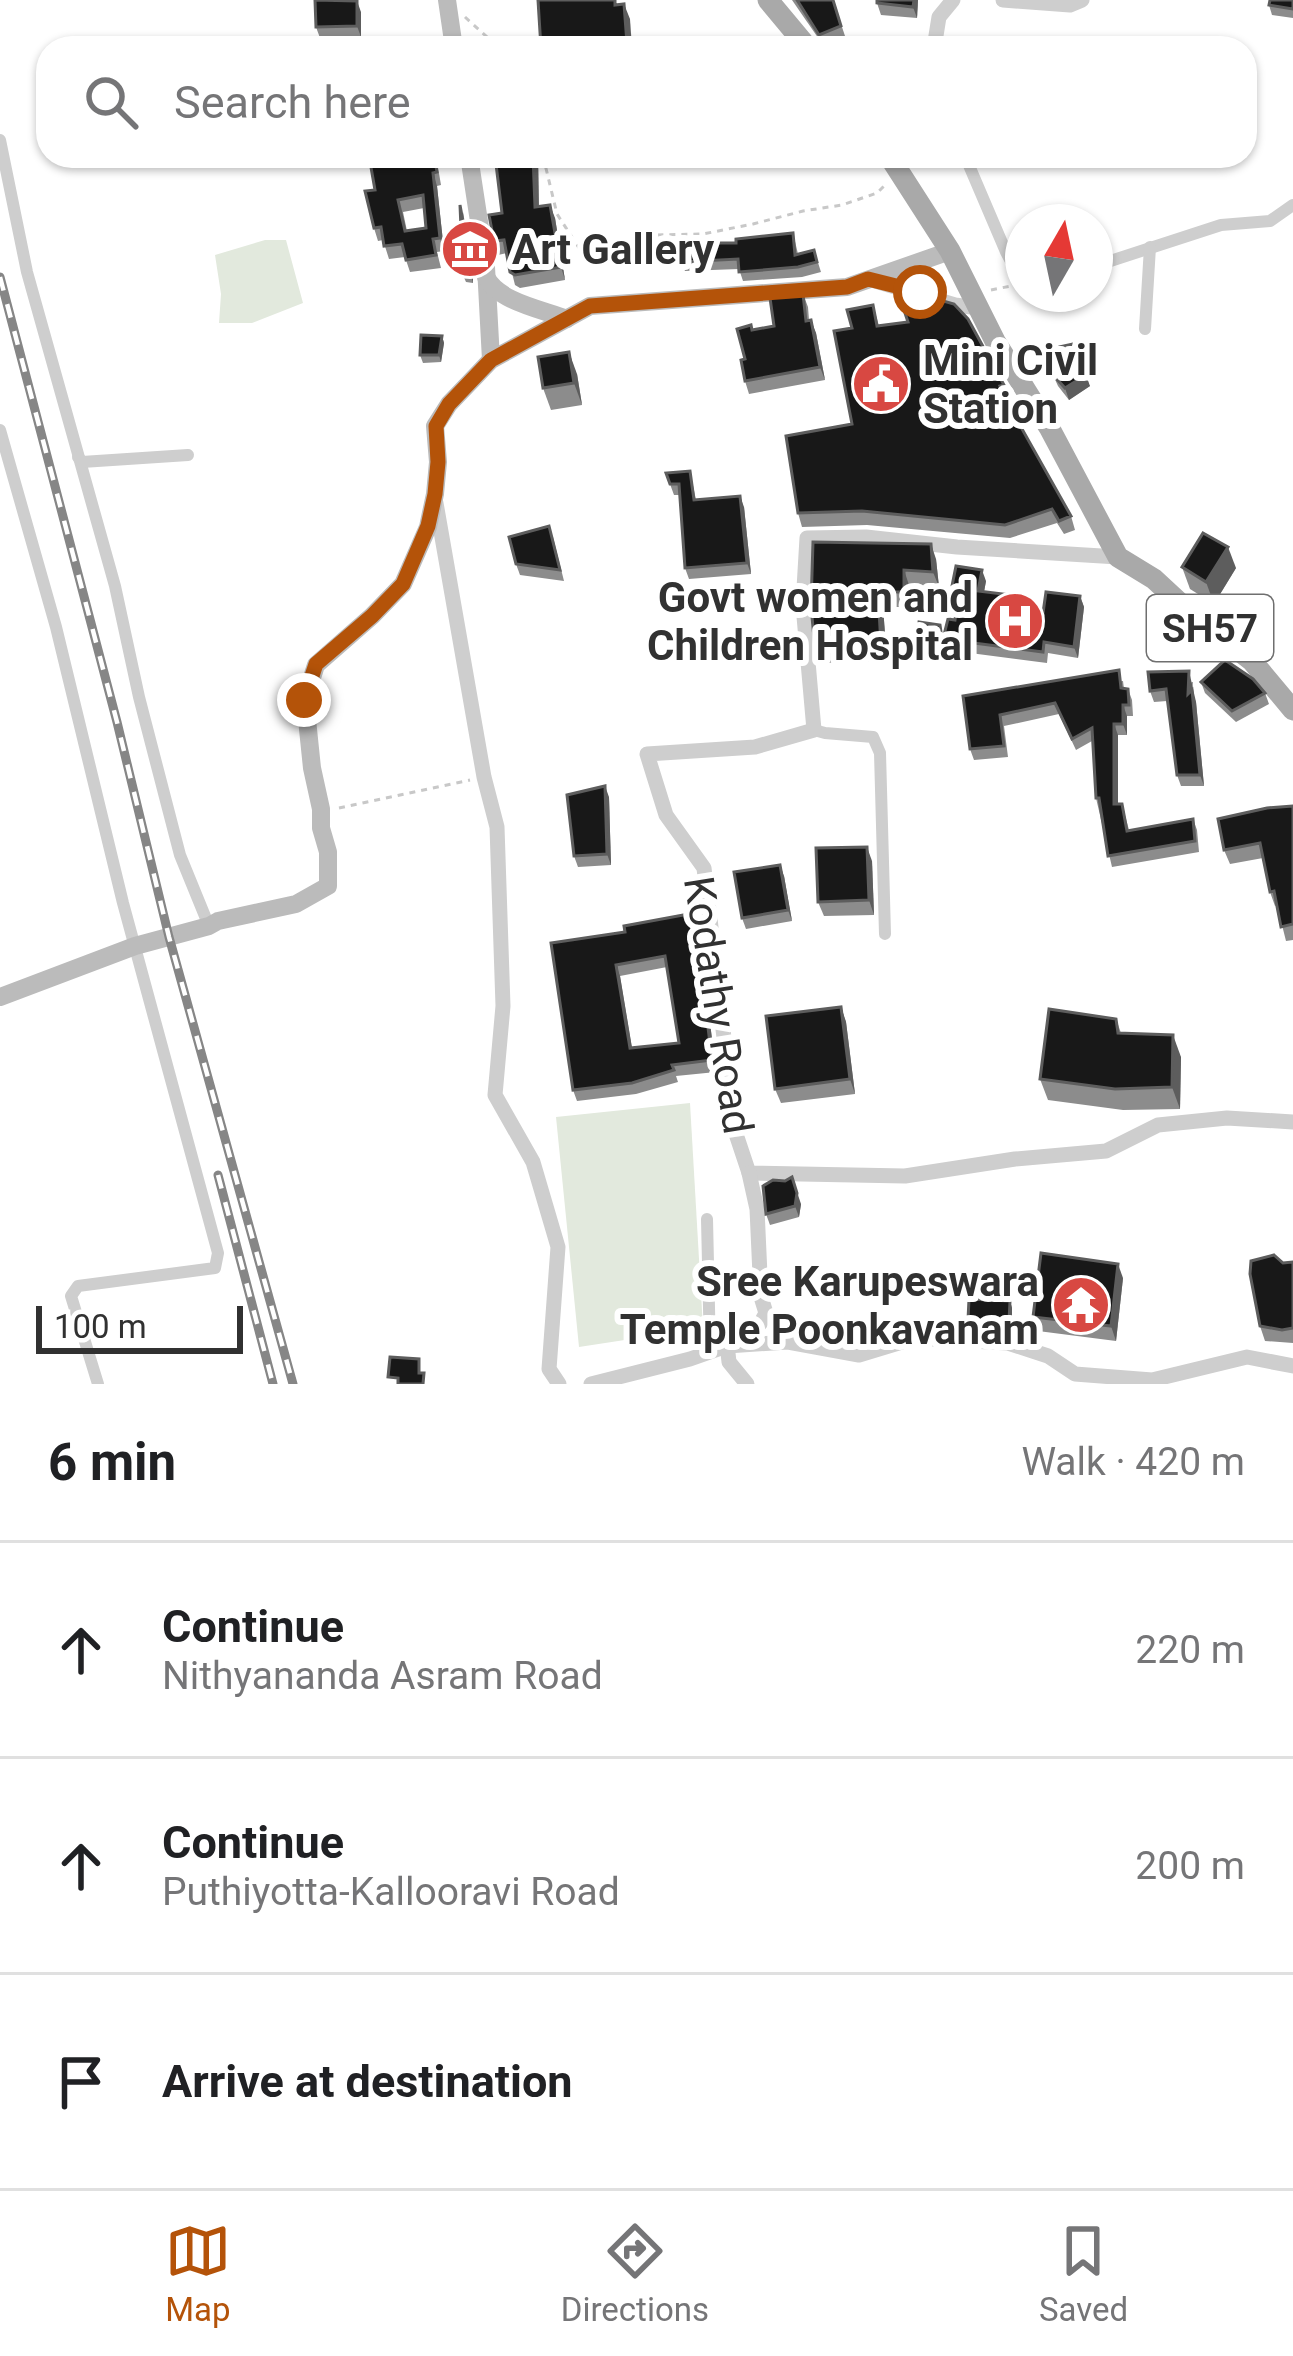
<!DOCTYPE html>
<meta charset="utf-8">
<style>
:root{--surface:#fff;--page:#f6f6f6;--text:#202124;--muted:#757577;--line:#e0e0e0;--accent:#b45309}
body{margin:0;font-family:Roboto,sans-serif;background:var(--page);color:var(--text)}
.compass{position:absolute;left:1005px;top:204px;width:108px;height:108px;border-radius:50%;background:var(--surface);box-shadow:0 3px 9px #0004;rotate:9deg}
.scale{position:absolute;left:36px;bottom:30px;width:207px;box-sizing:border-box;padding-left:12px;border:6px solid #313131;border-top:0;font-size:33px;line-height:42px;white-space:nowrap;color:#313131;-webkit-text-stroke:9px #fff;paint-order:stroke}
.stop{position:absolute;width:36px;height:36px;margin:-27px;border:9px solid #b45309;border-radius:50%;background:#fff}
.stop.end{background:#b45309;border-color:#fff;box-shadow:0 3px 12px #0008}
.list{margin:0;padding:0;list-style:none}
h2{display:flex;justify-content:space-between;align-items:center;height:156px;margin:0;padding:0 48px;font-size:51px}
h2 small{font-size:39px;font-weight:400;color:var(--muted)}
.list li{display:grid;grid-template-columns:78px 1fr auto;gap:36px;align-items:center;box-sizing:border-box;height:216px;padding:0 48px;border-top:3px solid var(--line)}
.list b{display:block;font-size:45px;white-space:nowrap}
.list p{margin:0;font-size:39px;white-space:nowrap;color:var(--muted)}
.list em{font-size:39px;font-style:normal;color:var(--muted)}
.icon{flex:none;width:66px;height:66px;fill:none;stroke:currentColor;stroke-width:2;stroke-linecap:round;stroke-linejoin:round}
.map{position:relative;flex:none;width:1293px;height:1384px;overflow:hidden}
.search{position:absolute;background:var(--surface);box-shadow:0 3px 9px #0004;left:36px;right:36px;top:36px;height:132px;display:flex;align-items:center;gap:30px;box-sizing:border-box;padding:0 42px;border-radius:36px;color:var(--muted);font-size:45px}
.sheet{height:804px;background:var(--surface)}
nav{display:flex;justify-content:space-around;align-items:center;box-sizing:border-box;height:168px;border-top:3px solid var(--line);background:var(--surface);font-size:33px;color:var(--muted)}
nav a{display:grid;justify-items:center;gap:6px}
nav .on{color:var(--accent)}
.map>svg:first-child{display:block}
</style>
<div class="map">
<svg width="1293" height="1384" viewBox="0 0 1293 1384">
<rect width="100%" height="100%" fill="#fff"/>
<!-- green -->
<g fill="#e2e9dd">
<path d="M265,240H286L303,303L252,323H219L221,294L215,255Z"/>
<path d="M690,1103L703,1328L579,1347L556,1117Z"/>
</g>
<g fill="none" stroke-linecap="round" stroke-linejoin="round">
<!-- path -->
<g stroke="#c8c8c8" stroke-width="3" stroke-dasharray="6 6" stroke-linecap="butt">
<path d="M465,17L499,48"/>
<path d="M543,156L557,214L579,248L626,243L652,235L703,234L753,224L803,211L842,205L877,193L885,185"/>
<path d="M991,290L1011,286"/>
<path d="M339,808L470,780"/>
</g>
<!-- minor -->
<g stroke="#cecece" stroke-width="12">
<path d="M0,140L27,272L115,586L139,697L180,855L209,926"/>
<path d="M965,156L1006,252L1023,284"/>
<path d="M1095,266L1221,225L1270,221L1293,205"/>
<path d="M1145,329L1150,247"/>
<path d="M0,430L56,627L123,903L218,1253L215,1268L78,1286L71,1296L98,1384"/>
<path d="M78,457L82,462L188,455"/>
<path d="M814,730L825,733L873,737L880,753L885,934"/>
<path d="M707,1219L710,1352"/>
</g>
<!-- tertiary -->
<g stroke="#cecece" stroke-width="15">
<path d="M1003,0L1070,5L1082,0"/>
<path d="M934,48L939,17L953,0"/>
<path d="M872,280L955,305L979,308"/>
<path d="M436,503L484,777L497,827L503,1006L495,1095L533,1162L558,1247L549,1369L559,1384"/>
<path d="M1118,557L957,547L866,537L807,538L803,605L814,730L755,747L647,754L666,815L704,868L735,1131L749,1173L905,1176L1015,1159L1106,1151L1158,1125L1227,1118L1293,1122"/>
<path d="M591,1384L690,1359L727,1346L788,1342L859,1355L915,1338L1008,1343L1048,1356L1075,1374L1152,1380L1247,1357L1293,1366"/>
<path d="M747,1384L729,1362L726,1335L737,1329L760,1324L766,1313L761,1297L757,1209L749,1173"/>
</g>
<!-- secondary -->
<g stroke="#bbb" stroke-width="18">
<path d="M447,0L454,48"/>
<path d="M469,156L486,267L491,360"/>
<path d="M486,277C499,302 541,309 567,319"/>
<path d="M0,997L135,946L209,926L218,921L296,904L328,886V852L321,828V809L312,768L305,700L316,665L372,616L403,584L428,527L435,494L438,462L435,426L449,404L472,380L491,360L590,306L847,287L950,251"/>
</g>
<!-- primary -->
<g stroke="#a9a9a9" stroke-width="21">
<path d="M768,0L808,48"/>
<path d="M889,156L950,251L995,341L1050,429L1118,557L1154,579L1194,616L1252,661L1293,710"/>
</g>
<!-- rail casing -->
<g stroke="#868686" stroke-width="9">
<g id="rail">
<path d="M0,277L117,722L169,937L293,1384"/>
<path d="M218,1175L273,1384"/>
</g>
</g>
<!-- rail -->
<use href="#rail" stroke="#fff" stroke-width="4.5" stroke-dasharray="14" stroke-linecap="butt"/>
</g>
<!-- wall -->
<g fill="#8c8c8c" fill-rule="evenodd">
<path d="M792,0H833L845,36L823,45Z"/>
<path d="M918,0L917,18L881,15L877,3Z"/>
<path d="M1293,0V18L1272,15L1269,5Z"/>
<path d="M361,12V37L320,38L316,27Z"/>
<path d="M436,156L441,185L437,186L444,251L437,252L441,268L410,272L405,257L389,259L383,240L378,241L374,228ZM424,208L426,228L407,231L403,212Z"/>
<path d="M495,156H538L539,206L555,218L565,280L520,288L515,285L507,253L498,255L494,241L502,213Z"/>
<path d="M463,212L473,268V283L466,282L463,275Z"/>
<path d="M793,233L798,254L814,250L821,272L802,277L743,281L739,269L685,271L681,262L736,243Z"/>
<path d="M803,294L808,307L809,320L816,333L825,380L749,394L745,381V359L752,330L774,326Z"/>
<path d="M873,305L879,326L1004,385L1009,398L1006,400L1071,516L1075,530L1064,534L1057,523L1010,538L867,525L802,527L798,513L852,424V328Z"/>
<path d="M442,336L444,343L441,362L423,363L420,355Z"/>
<path d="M1050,349L1090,386L1069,400L1058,386L1053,375L1061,369Z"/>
<path d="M577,374L582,405L551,410L543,388Z"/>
<path d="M690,471L696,500L744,507L751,574L689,579L685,568L680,495H674L666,473Z"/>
<path d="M553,537L564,581L520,575L516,564Z"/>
<path d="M936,559L939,587L909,585V607H883L887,661L820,663L815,649L811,606Z"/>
<path d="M1182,567L1236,568L1214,604L1190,589Z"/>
<path d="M986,581L984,592L1014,604L1024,617L1042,620L1080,596L1084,607L1078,658L1048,653L1047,663L947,650L945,647L946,650L921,647L917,636L944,635L955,620L958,602H955L951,591Z"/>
<path d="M1123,681L1124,689H1128L1132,700L1133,716H1127V735H1118V804H1122L1129,830L1193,819L1197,830L1199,852L1112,867L1096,798L1092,741L1076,750L1059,714L1004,726L1008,757L974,760L970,749L963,696Z"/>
<path d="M1193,682L1192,692L1196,702L1204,786H1181L1177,775L1167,701L1154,702L1150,691Z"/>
<path d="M1201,682L1265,693L1269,704L1236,722L1205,693Z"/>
<path d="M609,797L611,865L578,867L574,856Z"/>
<path d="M1293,806V940L1286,941L1277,905L1275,906L1270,892L1263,858L1230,864L1224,850Z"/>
<path d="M872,861L874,915L824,916L818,902Z"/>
<path d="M784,876L792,921L746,929L742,918Z"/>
<path d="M698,924L716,1072L676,1076L678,1082L636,1094L577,1101L573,1090L551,943ZM667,967L679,1043L632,1048L620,976Z"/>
<path d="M841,1007L846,1022L855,1094L781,1103L775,1089Z"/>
<path d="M1116,1019L1121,1033L1181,1057L1180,1109L1123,1110L1048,1100L1040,1079Z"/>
<path d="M801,1204L799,1217L770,1225L766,1214Z"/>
<path d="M1293,1262V1343L1265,1341L1260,1326L1283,1263Z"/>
<path d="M1123,1278L1116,1341L1038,1331L1033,1317Z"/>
<path d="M1010,1301L1012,1308V1329L971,1327L968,1320Z"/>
</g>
<!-- shaded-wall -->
<g fill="#5d5d5d">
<path d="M914,0H918L917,18L913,7Z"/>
<path d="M357,1L361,12V37L357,26Z"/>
<path d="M624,4L630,19L632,48H628L627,44Z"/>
<path d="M533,156H538L539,220L535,207Z"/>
<path d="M433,173L437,186L444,251L440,238Z"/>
<path d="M460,205L473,268V283L471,275Z"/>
<path d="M550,205L555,218L565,280L561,267Z"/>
<path d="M811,320L816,333L825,380L820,367Z"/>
<path d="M442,336L444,343L441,362L439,355Z"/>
<path d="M569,352L577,374L582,405L574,383Z"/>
<path d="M1086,375L1090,386L1069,400L1065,388Z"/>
<path d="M740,496L744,507L751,574L747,563Z"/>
<path d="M931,544L936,559L939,587L933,572Z"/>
<path d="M1228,547L1236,568L1214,604L1206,582Z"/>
<path d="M904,570L909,585V607L904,592Z"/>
<path d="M982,570L986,581L982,602L978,591Z"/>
<path d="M878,592L883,607L887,661L881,646Z"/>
<path d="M1080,596L1084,607L1078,658L1074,647Z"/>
<path d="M1189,671L1196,702L1204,786L1200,775L1188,694Z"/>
<path d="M1123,705L1127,716V735L1123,724Z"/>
<path d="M1114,724L1118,735V815L1114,804Z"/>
<path d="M605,786L609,797L611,865L607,854Z"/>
<path d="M867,847L872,861L874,915L869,900Z"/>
<path d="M780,865L784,876L792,921L788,910Z"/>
<path d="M694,913L698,924L716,1072L712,1060Z"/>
<path d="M616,965L620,976L634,1060L630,1048Z"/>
<path d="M841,1007L846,1022L855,1094L850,1079Z"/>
<path d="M1173,1035L1181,1057L1180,1109L1172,1087Z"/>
<path d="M792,1177L801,1204L799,1217L795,1206Z"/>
<path d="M1118,1264L1123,1278L1116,1341L1111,1326Z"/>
<path d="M1010,1301L1012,1308V1329L1009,1321Z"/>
</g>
<!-- building -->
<g fill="#181818" stroke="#5d5d5d" stroke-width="3" fill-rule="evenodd">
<path d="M315,0L357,1V26L316,27Z"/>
<path d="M538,0H615V5L624,4L627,44L614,45V48H541Z"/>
<path d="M797,0H833L841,26L819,35Z"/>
<path d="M877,0H914L913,7L877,3Z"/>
<path d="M1270,0H1293V9L1269,5Z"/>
<path d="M369,156H434L437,172L433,173L440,238L433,239L436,255L406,260L402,244L384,246L381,227L374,228L365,191L375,190ZM423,195L426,228L405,231L398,200Z"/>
<path d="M495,156H533L535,207L550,205L561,267L515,275L510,272L504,240L494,241L489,215L502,213Z"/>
<path d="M460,205L470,261L471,275H463Z"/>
<path d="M793,233L795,255L814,250L817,262L798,267L739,272L738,259L681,262L680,243H736V239Z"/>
<path d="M908,291L954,304L968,319L1004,385L1000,386L1008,404L1071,516L1059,521L1052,509L1005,525L862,511L798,513L786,436L852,424L834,331L852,328L847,310L873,305L877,326L908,322L899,295Z"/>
<path d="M803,294L806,321L811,320L820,367L745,381L741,360L745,359L737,329L751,325L752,330L774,326L770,298Z"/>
<path d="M421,335L442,336L439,355H420Z"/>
<path d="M1073,344L1086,375L1065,388L1053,375L1063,368L1050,349Z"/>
<path d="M569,352L574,383L543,388L538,357Z"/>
<path d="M690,471L694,500L740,496L747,563L685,568L679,484H670L666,473Z"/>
<path d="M549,526L560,570L516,564L509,537Z"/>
<path d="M1203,533L1228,547L1206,582L1182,567Z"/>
<path d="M813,542L931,544L933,572L904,570V592H878L881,646L815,649L811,606Z"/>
<path d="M956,566L982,570L978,591L1011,595L1010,603L1020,605L1019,617L1042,620L1046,592L1080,596L1074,647L1044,642L1043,652L943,639L948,619L955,620L959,592L951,591Z"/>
<path d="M919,622L940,625L942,639L917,636Z"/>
<path d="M1225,660L1253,679L1265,693L1232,711L1201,682Z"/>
<path d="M1119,670L1121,688L1128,689L1129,705H1123V724H1114V804H1122L1127,831L1193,819L1195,841L1108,856L1099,798H1096L1092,728L1072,739L1055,703L1000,715L1004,746L970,749L963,696Z"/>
<path d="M1189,671L1188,694L1192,690L1200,775H1177L1166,689L1150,691L1148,672Z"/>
<path d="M605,786L607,854L574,856L567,795Z"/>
<path d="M1293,806V924L1281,927L1274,891L1270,892L1260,843L1224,850L1218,819L1267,808Z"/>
<path d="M867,847L869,900L818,902L816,848Z"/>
<path d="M780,865L788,910L742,918L734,872Z"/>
<path d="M694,913L712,1060L672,1065L674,1070L632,1083L573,1090L551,943L625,932L624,926ZM665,956L679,1043L630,1048L616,965Z"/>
<path d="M841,1007L850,1079L775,1089L766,1016Z"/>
<path d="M1049,1009L1116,1019L1118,1033L1173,1035L1172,1087L1115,1089L1040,1079Z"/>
<path d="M792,1177L797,1193L795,1206L766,1214L763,1186L773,1180L785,1181Z"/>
<path d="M1041,1253L1118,1264L1111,1326L1033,1317Z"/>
<path d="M1274,1255L1283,1263L1293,1262V1328L1282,1330L1260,1326L1250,1274L1251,1261Z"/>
<path d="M969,1299L1010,1301L1009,1321L968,1320Z"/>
<path d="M390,1357L419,1359V1373H424L423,1384H398V1378L388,1377Z"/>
</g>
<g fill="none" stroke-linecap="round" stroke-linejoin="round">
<!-- route -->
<path stroke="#b45309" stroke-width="15" d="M304,700L316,664L372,616L403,584L428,526L435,494L438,462L436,426L449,404L491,360L590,306L847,287L868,279L920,292"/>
</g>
<!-- icons -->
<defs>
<g id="museum-disc" transform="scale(3)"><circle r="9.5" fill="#d84842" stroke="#fff"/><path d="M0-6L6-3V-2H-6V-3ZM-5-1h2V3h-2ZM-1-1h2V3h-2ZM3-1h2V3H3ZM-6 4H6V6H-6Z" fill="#fff"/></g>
<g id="civic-disc" transform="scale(3)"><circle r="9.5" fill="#d84842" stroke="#fff"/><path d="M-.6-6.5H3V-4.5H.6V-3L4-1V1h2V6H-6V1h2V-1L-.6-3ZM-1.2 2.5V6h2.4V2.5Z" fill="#fff"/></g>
<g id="hospital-disc" transform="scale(3)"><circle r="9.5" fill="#d84842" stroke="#fff"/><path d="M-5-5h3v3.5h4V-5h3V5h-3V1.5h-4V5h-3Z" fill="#fff"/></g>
<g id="temple-disc" transform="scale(3)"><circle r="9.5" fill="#d84842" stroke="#fff"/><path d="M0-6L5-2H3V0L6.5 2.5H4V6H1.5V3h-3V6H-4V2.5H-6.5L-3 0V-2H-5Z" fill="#fff"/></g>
</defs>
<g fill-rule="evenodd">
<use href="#museum-disc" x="470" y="249"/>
<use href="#civic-disc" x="881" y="384"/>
<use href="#hospital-disc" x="1015" y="621"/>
<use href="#temple-disc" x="1081" y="1305"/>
</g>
<g text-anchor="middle" stroke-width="12" stroke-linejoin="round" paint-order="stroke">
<!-- shield labels -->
<rect fill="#fff" stroke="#6f6f6f" stroke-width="3" x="1147" y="595" width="126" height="66" rx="9"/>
<g font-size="39" font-weight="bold" fill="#313131">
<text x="1210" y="642">SH57</text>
</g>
<!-- poi labels -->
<g font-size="42" font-weight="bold" fill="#313131" stroke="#fff" text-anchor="start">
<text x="512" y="264">Art Gallery</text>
<text x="923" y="375">Mini Civil<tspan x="923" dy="48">Station</tspan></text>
<text x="973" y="612" text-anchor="end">Govt women and<tspan x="973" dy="48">Children Hospital</tspan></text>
<text x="1039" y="1296" text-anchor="end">Sree Karupeswara<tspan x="1039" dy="48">Temple Poonkavanam</tspan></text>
</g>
<!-- street labels -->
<g font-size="42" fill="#313131" stroke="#fff">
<text transform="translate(719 1005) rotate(81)" y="15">Kodathy Road</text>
</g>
</g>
</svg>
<svg class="compass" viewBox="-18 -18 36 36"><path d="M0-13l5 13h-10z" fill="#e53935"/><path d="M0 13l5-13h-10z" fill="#757577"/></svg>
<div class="scale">100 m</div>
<div class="stop" style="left:920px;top:292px"></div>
<div class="stop end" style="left:304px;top:700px"></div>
<div class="search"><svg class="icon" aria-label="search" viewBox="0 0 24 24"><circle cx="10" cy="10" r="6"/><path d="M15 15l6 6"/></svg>Search here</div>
</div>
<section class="sheet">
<h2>6 min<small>Walk · 420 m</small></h2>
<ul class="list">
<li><svg class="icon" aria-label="ahead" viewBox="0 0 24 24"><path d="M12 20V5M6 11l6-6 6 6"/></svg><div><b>Continue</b><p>Nithyananda Asram Road</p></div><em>220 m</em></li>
<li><svg class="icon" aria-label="ahead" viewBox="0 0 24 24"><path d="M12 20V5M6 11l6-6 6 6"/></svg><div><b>Continue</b><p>Puthiyotta-Kallooravi Road</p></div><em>200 m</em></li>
<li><svg class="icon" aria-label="arrive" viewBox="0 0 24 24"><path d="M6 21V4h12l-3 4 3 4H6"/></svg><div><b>Arrive at destination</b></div></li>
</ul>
</section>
<nav>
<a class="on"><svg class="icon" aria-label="map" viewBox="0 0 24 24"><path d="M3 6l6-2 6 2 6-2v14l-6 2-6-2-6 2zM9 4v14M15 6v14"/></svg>Map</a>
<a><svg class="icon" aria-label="directions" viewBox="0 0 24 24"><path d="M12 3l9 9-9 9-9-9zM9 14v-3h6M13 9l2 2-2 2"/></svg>Directions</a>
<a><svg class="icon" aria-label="saved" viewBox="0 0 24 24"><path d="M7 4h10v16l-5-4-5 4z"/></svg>Saved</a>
</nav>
